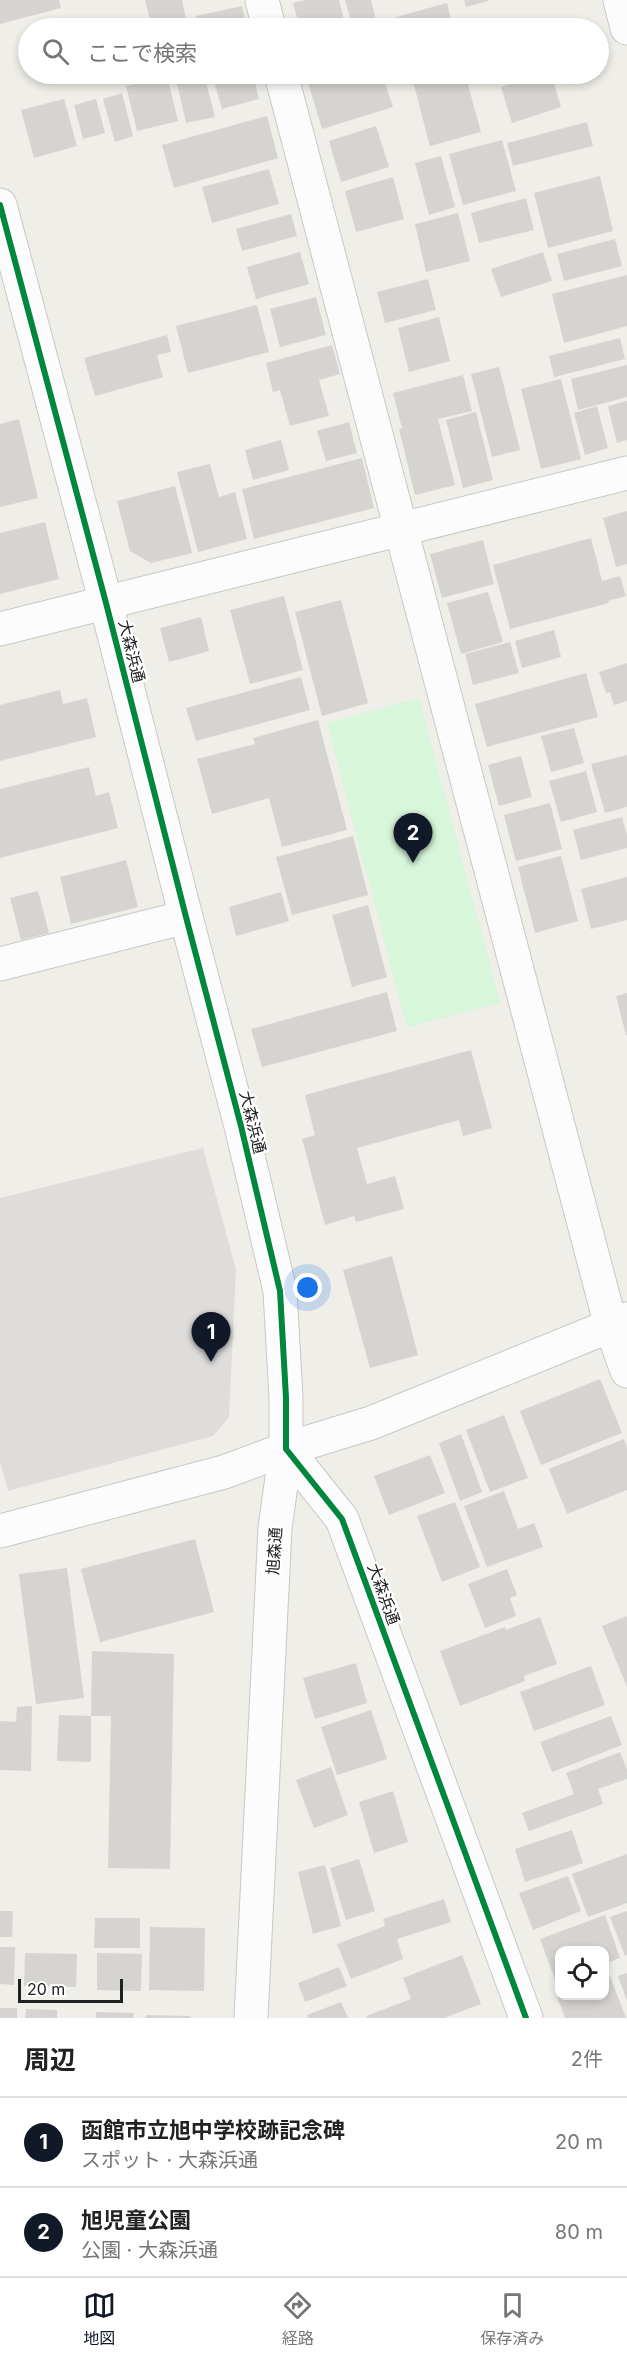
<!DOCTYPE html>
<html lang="ja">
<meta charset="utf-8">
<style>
:root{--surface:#fff;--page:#f6f6f6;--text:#222;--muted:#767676;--line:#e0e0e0;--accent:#111827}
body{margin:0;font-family:Inter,"Noto Sans JP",sans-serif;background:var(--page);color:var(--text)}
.controls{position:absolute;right:18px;bottom:18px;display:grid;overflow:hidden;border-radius:12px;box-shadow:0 3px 9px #0003}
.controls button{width:54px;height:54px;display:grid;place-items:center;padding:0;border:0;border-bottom:2px solid var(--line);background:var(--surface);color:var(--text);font:30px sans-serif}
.scale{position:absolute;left:18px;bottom:15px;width:105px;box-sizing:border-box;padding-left:6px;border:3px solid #212121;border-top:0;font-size:16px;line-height:21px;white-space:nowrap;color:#212121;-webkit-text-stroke:4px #fff;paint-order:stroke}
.you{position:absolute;left:308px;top:1288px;width:21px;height:21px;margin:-15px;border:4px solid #fff;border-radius:50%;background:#1a73e8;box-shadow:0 0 0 9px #1a73e833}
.badge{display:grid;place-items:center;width:39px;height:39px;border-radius:50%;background:var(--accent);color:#fff;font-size:20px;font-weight:700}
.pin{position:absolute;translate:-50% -50px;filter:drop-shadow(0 2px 3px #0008)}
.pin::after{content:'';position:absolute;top:32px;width:21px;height:18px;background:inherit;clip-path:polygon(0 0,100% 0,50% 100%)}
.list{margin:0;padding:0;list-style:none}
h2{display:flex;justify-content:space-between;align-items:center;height:78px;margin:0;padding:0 24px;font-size:26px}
h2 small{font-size:20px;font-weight:400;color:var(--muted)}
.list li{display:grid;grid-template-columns:39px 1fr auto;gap:18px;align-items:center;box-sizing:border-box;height:90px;padding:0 24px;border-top:2px solid var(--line)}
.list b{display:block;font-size:22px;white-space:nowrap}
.list p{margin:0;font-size:20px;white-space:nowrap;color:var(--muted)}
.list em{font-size:20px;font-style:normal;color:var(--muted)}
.icon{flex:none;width:33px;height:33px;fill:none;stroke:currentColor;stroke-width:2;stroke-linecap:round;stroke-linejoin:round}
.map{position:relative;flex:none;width:627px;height:2018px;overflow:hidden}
.search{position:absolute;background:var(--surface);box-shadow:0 3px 9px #0003;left:18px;right:18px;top:18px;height:66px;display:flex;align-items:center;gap:15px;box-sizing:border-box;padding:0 21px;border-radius:33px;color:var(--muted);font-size:22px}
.sheet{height:258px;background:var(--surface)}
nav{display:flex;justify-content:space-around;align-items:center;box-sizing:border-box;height:84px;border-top:2px solid var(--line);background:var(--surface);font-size:16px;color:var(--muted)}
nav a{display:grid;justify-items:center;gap:3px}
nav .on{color:var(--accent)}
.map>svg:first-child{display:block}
</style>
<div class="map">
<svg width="627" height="2018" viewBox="0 0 627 2018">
<rect width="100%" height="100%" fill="#efeee9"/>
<!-- residential -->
<path fill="#dedddb" d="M203,1148L236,1270L229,1417L213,1436L8,1491L0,1461V1198Z"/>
<!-- park -->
<path fill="#d7f6da" d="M419,698L500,1003L407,1027L327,723Z"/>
<!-- building -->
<g fill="#d6d4d0">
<path d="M0,0H59L61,8L0,24Z"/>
<path d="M145,0H182L188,28H152Z"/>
<path d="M306,0H339L346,28H300L293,3Z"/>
<path d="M345,0H371L378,28H353Z"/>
<path d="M464,0H488V1L466,7Z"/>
<path d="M447,3L453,28H399L396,17Z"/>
<path d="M242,6L247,28H199L196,16Z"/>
<path d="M179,74H204L215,117L186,123L175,75Z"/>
<path d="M212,74H253L259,99L222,109Z"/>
<path d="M326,74H382L393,107L322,129L307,79Z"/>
<path d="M411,74H465L481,132L430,146Z"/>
<path d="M543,74H551L561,107L512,123L501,87Z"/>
<path d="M167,75L178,121L137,131L126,86Z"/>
<path d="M122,93L133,136L115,142L103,99Z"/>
<path d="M64,99L77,146L34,158L21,110Z"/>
<path d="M96,99L105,133L83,139L74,105Z"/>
<path d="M267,116L278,158L174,188L162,145Z"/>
<path d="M587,122L593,146L513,166L507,143Z"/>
<path d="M376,126L389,167L341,182L329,141Z"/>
<path d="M502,140L516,191L463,205L449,154Z"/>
<path d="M441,156L455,207L429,215L415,163Z"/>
<path d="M269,169L279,204L212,223L202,187Z"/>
<path d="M600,176L613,231L548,248L534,193Z"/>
<path d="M393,177L404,219L356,232L345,191Z"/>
<path d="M526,198L534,230L479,243L471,213Z"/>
<path d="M458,213L470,261L426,272L415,224Z"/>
<path d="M291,214L297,236L242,251L236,229Z"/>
<path d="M615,239L622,266L564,281L557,254Z"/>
<path d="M300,252L309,284L256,299L247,267Z"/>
<path d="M543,252L552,281L501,297L491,269Z"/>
<path d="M627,275V326L564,343L552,294Z"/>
<path d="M428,279L436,310L385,323L377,292Z"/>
<path d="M316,297L326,335L280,347L270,309Z"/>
<path d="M257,305L269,352L188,373L176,326Z"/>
<path d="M439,317L450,361L409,372L398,328Z"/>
<path d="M167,335L171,352L157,355L163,377L95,396L84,358Z"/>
<path d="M620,338L625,359L554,377L549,356Z"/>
<path d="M332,345L340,374L319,380L329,416L290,426L280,390L273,392L266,363Z"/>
<path d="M627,365V397L578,410L571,379Z"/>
<path d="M499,367L520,450L492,457L471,374Z"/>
<path d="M463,375L472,411L438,419L455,485L415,495L399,429L402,428L393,393Z"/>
<path d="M561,379L581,459L541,469L521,389Z"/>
<path d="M627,401V440L617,443L608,406Z"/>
<path d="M597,406L608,448L585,455L574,413Z"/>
<path d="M476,412L493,480L463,488L446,420Z"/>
<path d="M19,419L38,498L0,507V424Z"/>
<path d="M349,422L357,453L326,461L317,431Z"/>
<path d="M281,440L289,470L253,480L245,450Z"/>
<path d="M362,458L374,508L254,539L242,489Z"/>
<path d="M210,464L219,497L235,492L247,539L198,552L177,472Z"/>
<path d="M175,486L192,553L151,563L130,551L117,501Z"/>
<path d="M627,511V564L616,567L603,518Z"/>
<path d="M45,522L59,579L0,594V533Z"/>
<path d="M591,538L602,581L620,576L626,596L608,601L609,603L510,629L493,565Z"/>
<path d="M483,540L494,584L442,598L430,554Z"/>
<path d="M488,592L503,642L461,654L447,603Z"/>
<path d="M284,596L303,670L250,684L230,610Z"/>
<path d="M341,600L368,703L322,716L295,612Z"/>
<path d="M201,617L209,651L169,662L160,628Z"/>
<path d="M554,630L561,657L522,668L515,641Z"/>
<path d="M510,642L519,673L473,685L465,654Z"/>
<path d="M627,663V701L614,705L610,692L606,693L599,672Z"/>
<path d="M586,673L598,717L487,747L475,704Z"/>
<path d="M301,677L310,710L196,741L186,708Z"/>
<path d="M60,690L63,704L87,698L96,737L0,761V705Z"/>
<path d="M318,720L347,830L282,847L269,798L212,814L197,759L255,744L253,738Z"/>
<path d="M574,728L584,763L551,772L541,736Z"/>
<path d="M627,755V807L605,813L591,764Z"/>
<path d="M521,756L532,797L499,806L488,765Z"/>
<path d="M89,767L96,796L109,792L118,828L0,858V789Z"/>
<path d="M586,771L597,812L561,822L549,781Z"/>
<path d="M550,803L562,849L516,861L504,815Z"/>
<path d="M622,817L627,836V848L581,860L573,830Z"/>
<path d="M353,836L368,895L292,915L276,857Z"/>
<path d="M561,856L578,921L535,933L518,867Z"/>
<path d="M126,860L138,907L71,924L60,877Z"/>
<path d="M627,877V920L591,929L581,889Z"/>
<path d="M38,891L49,933L21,940L10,898Z"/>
<path d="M281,892L289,921L236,936L229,907Z"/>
<path d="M368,905L387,977L352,987L332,915Z"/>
<path d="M387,992L397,1031L262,1067L251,1029Z"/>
<path d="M627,993V1035H626L616,996Z"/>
<path d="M471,1050L492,1128L463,1136L459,1120L357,1148L367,1184L395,1176L404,1209L356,1222L354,1216L325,1225L302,1139L315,1135L305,1095Z"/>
<path d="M392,1256L418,1355L370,1368L343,1270Z"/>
<path d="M600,1379L622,1433L541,1465L520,1411Z"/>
<path d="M504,1415L528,1478L490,1492L466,1430Z"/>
<path d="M461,1434L482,1492L460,1501L439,1443Z"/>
<path d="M624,1439L627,1447V1490L567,1514L549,1469Z"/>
<path d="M430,1455L445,1493L389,1515L374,1476Z"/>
<path d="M504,1491L518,1529L534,1523L543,1547L487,1567L464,1506Z"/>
<path d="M455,1502L480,1567L442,1582L417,1516Z"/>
<path d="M195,1539L214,1612L100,1642L81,1569Z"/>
<path d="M67,1568L84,1698L36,1704L19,1574Z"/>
<path d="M507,1569L517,1595L510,1598L516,1616L485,1628L468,1584Z"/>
<path d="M627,1616V1687L602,1626Z"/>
<path d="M540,1617L557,1664L524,1676L525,1681L460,1706L440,1651L505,1627L506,1630Z"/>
<path d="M92,1651L174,1654L170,1869L108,1868L111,1716H91Z"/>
<path d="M356,1663L367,1703L315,1719L303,1678Z"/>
<path d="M591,1666L605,1705L534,1731L520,1692Z"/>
<path d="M32,1706L31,1771L0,1770V1721L16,1722L17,1707Z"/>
<path d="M371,1710L387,1759L337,1775L321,1727Z"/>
<path d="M59,1715L91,1716V1762L57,1761Z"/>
<path d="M611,1716L622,1745L552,1772L540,1742Z"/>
<path d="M620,1752L627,1770V1779L598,1789L603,1804L529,1831L522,1813L574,1794L566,1773Z"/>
<path d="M331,1767L348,1815L314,1828L296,1780Z"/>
<path d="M393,1791L408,1842L374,1853L359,1802Z"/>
<path d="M572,1830L583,1863L525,1882L515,1849Z"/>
<path d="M627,1854V1903L588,1917L572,1874Z"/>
<path d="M359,1859L375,1911L346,1920L330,1868Z"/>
<path d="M325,1865L341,1926L313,1934L298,1872Z"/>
<path d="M568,1876L581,1911L533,1930L519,1893Z"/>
<path d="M444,1899L451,1922L397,1939L403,1959L351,1979L337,1944L385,1926L383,1919Z"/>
<path d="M0,1911H13L12,1937H0Z"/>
<path d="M627,1911V1955L625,1956L610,1917Z"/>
<path d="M605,1915L620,1958L604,1964V1950H560V1980L556,1982L540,1939Z"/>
<path d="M95,1918H140V1948H94Z"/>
<path d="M150,1927L205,1928L204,1991L149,1990Z"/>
<path d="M0,1947H15L14,1985L0,1984Z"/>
<path d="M25,1953L77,1954L76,1987L24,1986Z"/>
<path d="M97,1953L142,1954L141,1991L97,1990Z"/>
<path d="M462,1955L481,2004L444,2018H367L366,2016L411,1999L403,1978Z"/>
<path d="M339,1967L347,1986L305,2002L298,1983Z"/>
<path d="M627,1973V2001L618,1976Z"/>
<path d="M610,1976L626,2018H565L557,1996H604V1978Z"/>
<path d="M341,2002L348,2018H308L307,2015Z"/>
<rect x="0" y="2008" width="17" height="10"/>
<path d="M26,2009L57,2010V2018H25Z"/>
<path d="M96,2012L134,2013L133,2018H96Z"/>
<path d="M146,2015L190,2016V2018H146Z"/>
</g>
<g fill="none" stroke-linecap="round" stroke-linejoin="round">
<!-- minor casing -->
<g stroke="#c8c8c5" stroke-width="35">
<g id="minor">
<path d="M262,0L269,28"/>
<path d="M620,0L627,28"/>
<path d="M281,74L611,1326L627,1371"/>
<path d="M0,205L106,603L186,917L241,1126L280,1291L286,1398V1449L342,1519L526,2018"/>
<path d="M0,629L627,473"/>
<path d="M0,964L186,917"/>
<path d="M0,1531L224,1472L286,1449"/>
<path d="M251,2018L275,1528L286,1449L371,1423L627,1319"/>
</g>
</g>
<!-- minor -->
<use href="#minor" stroke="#fdfcfc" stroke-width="33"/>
<!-- cycleway casing -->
<g stroke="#fff" stroke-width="10">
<path id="cycleway" d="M0,205L106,603L186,917L241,1126L280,1291L286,1398V1449L342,1519L526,2018"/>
</g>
<!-- cycleway -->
<use href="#cycleway" stroke="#00873e" stroke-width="6"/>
</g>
<g text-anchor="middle" stroke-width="4.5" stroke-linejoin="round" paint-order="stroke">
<!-- street labels -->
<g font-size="16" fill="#212121" stroke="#fff">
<text transform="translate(132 651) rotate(76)" y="6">大森浜通</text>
<text transform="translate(253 1122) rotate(76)" y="6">大森浜通</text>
<text transform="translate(274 1551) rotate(-86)" y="6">旭森通</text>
<text transform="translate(384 1594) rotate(70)" y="6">大森浜通</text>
</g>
</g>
</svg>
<div class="controls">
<button><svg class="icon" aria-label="locate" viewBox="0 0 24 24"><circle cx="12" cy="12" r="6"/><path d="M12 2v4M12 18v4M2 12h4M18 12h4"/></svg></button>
</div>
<div class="scale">20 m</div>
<div class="you"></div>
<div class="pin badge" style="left:211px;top:1362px">1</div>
<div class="pin badge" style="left:413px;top:863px">2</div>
<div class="search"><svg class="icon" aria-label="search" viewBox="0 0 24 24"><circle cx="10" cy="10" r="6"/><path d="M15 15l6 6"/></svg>ここで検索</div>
</div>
<section class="sheet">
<h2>周辺<small>2件</small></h2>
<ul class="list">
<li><span class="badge">1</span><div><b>函館市立旭中学校跡記念碑</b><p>スポット · 大森浜通</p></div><em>20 m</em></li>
<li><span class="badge">2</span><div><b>旭児童公園</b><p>公園 · 大森浜通</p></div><em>80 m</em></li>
</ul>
</section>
<nav>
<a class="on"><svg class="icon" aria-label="map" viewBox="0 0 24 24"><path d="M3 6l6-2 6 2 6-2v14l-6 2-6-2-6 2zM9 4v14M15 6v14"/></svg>地図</a>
<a><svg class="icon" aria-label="directions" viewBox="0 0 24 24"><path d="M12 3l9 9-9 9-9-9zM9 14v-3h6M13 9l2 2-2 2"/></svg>経路</a>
<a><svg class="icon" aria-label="saved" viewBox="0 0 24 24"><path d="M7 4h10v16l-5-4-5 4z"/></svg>保存済み</a>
</nav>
